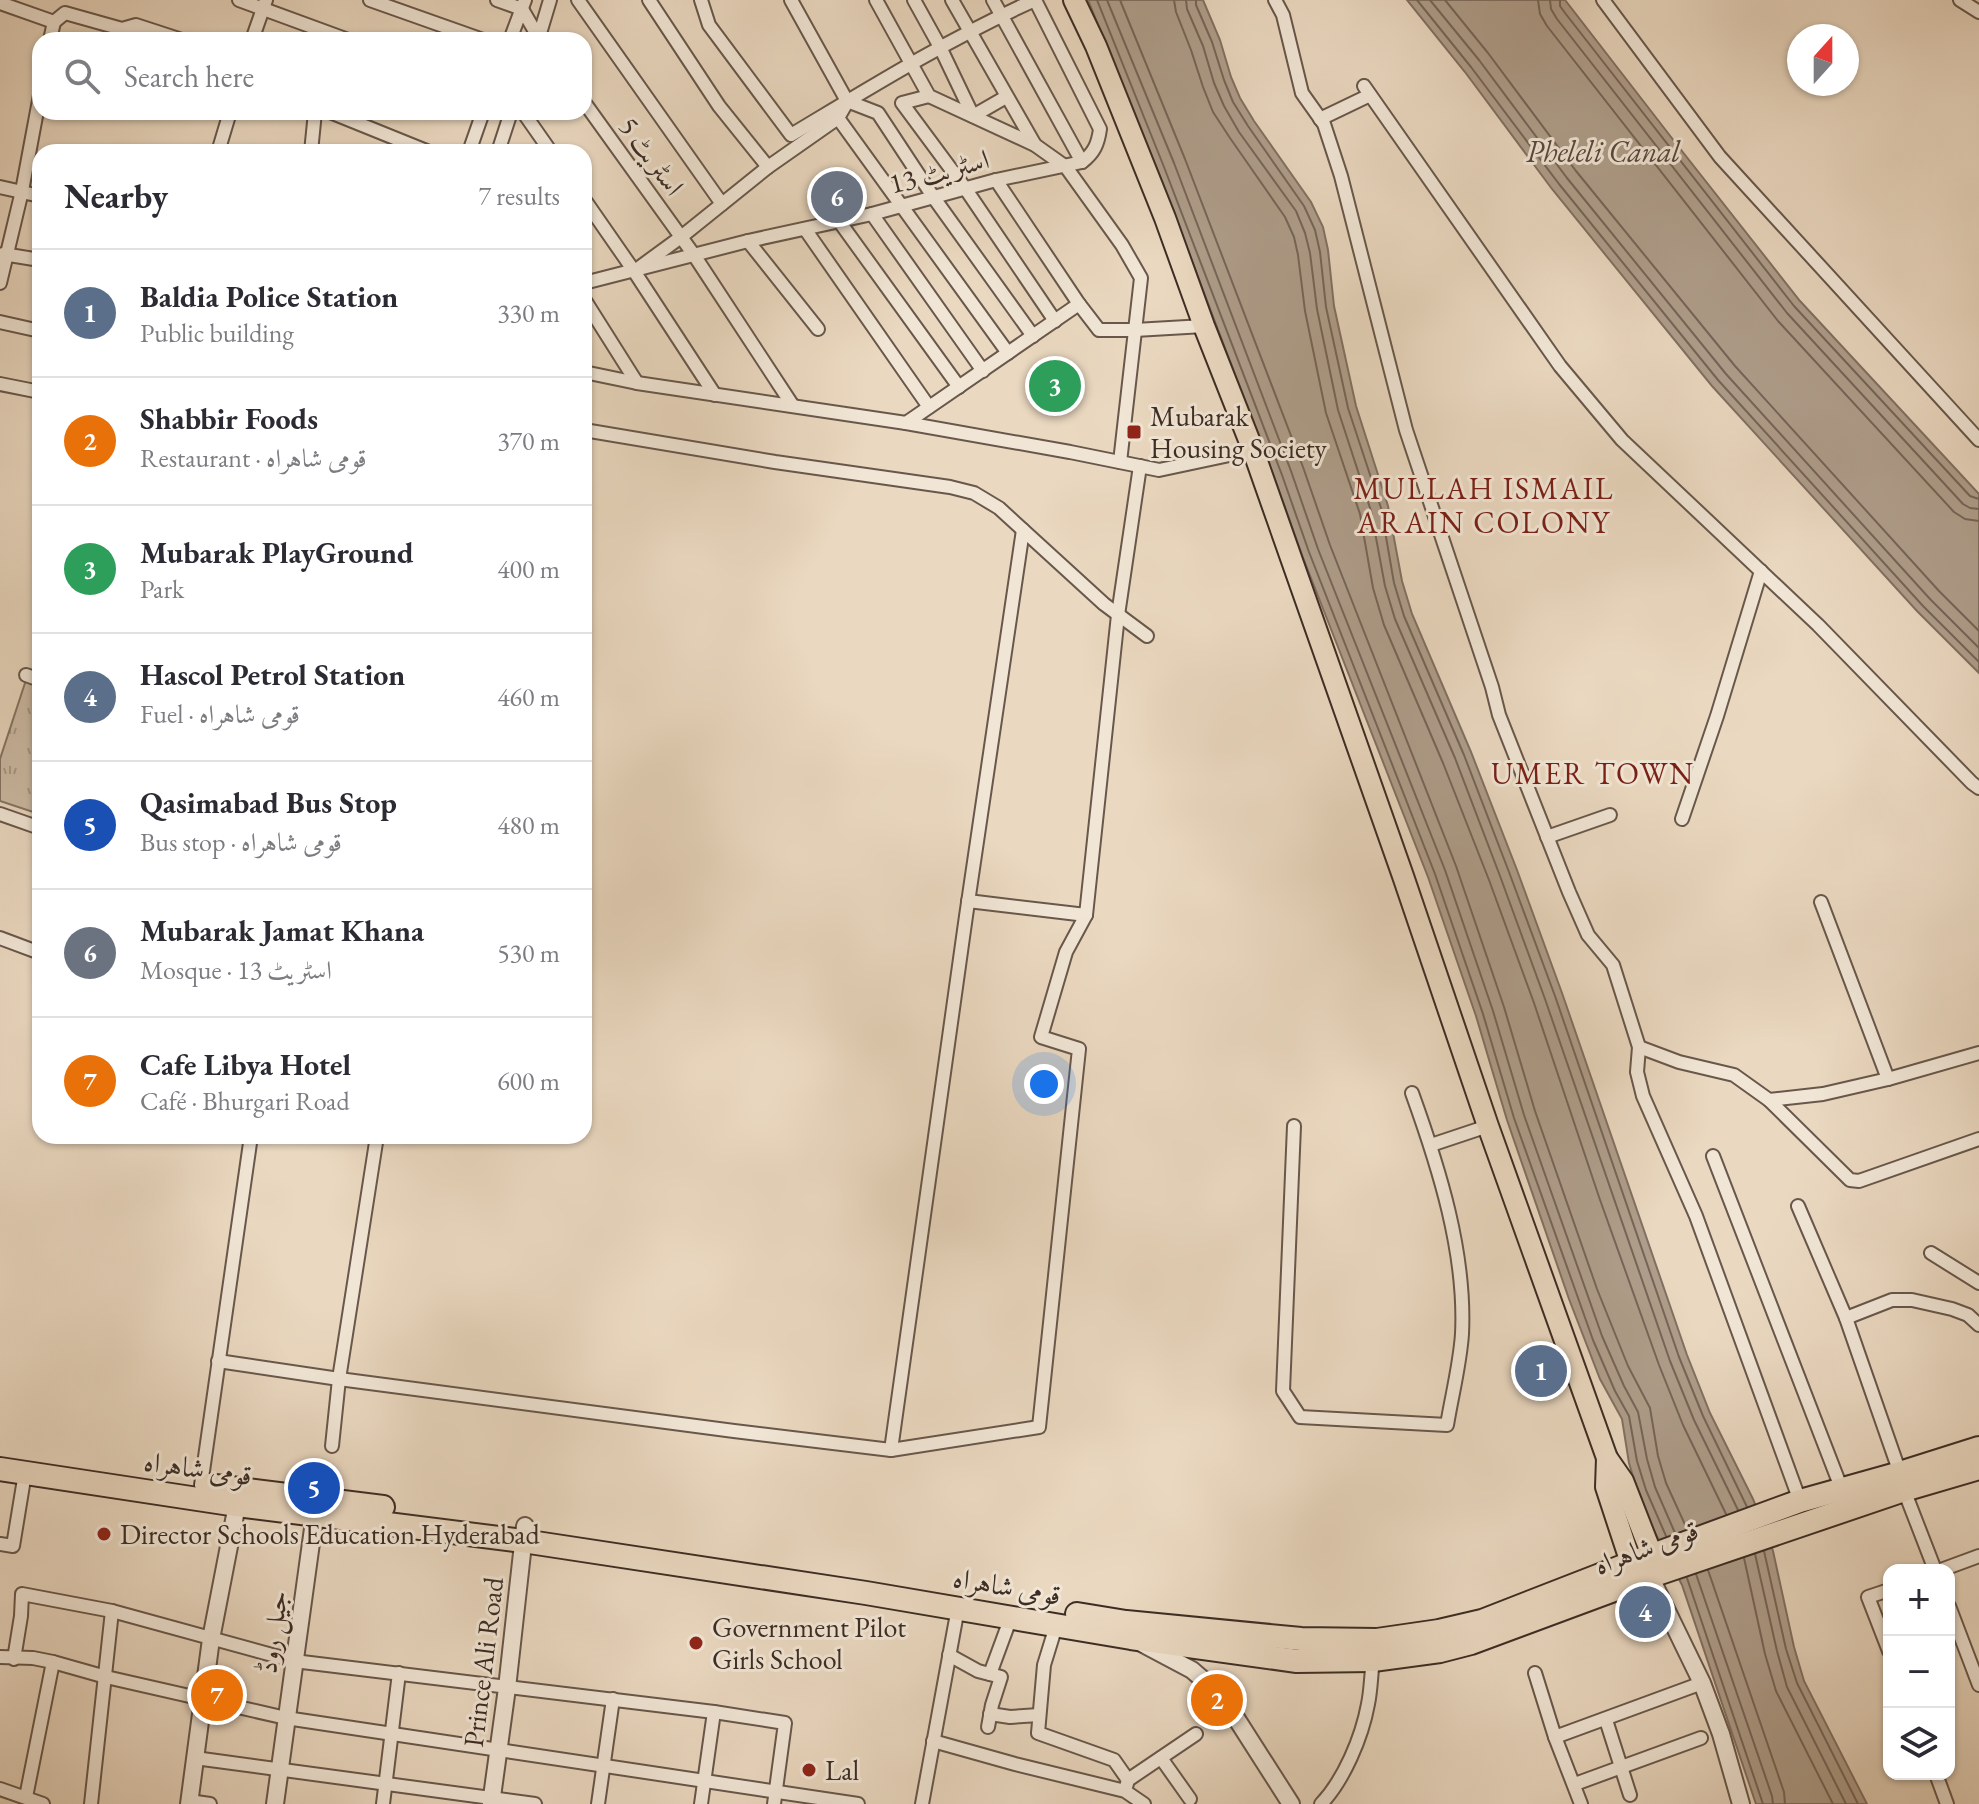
<!DOCTYPE html>
<meta charset="utf-8">
<style>
:root{--surface:#fff;--page:#f7f7f7;--text:#2b2b33;--muted:#7c7c81;--line:#e1e1e2;--accent:#8f2418}
body{margin:0;font-family:"EB Garamond",Amiri,serif;background:var(--page);color:var(--text)}
.controls{position:absolute;right:24px;bottom:24px;display:grid;overflow:hidden;border-radius:16px;box-shadow:0 2px 6px #0004}
.controls button{width:72px;height:72px;display:grid;place-items:center;padding:0;border:0;border-bottom:2px solid var(--line);background:var(--surface);color:var(--text);font:40px sans-serif}
.compass{position:absolute;left:1787px;top:24px;width:72px;height:72px;border-radius:50%;background:var(--surface);box-shadow:0 2px 6px #0004;rotate:21deg}
.you{position:absolute;left:1044px;top:1084px;width:28px;height:28px;margin:-20px;border:6px solid #fff;border-radius:50%;background:#1a73e8;box-shadow:0 0 0 12px #1a73e833}
.badge{display:grid;place-items:center;width:52px;height:52px;border-radius:50%;background:var(--accent);color:#fff;font-size:26px;font-weight:700}
.pin{position:absolute;translate:-50% -50%;border:4px solid #fff;box-shadow:0 2px 8px #0006}
.list{margin:0;padding:0;list-style:none}
h2{display:flex;justify-content:space-between;align-items:center;height:104px;margin:0;padding:0 32px;font-size:34px}
h2 small{font-size:26px;font-weight:400;color:var(--muted)}
.list li{display:grid;grid-template-columns:52px 1fr auto;gap:24px;align-items:center;box-sizing:border-box;height:128px;padding:0 32px;border-top:2px solid var(--line)}
.list b{display:block;font-size:30px;white-space:nowrap}
.list p{margin:0;font-size:26px;white-space:nowrap;color:var(--muted)}
.list em{font-size:26px;font-style:normal;color:var(--muted)}
.icon{flex:none;width:44px;height:44px;fill:none;stroke:currentColor;stroke-width:2;stroke-linecap:round;stroke-linejoin:round}
.map{position:relative;flex:none;width:1979px;height:1804px;overflow:hidden}
.search{position:absolute;background:var(--surface);box-shadow:0 2px 6px #0004;left:32px;top:32px;width:560px;height:88px;display:flex;align-items:center;gap:20px;box-sizing:border-box;padding:0 28px;border-radius:24px;color:var(--muted);font-size:30px}
.panel{position:absolute;background:var(--surface);box-shadow:0 2px 6px #0004;left:32px;top:144px;width:560px;height:1000px;border-radius:24px}
.map>svg:first-child{display:block}
</style>
<div class="map">
<svg width="1979" height="1804" viewBox="0 0 1979 1804">
<defs>
<pattern id="park-tufts" width="24" height="20" patternUnits="userSpaceOnUse" patternTransform="scale(2)"><rect width="24" height="20" fill="#ccbba5"/><path d="M3 7l-1-3M5 7V3M7 7l1-3M15 17l-1-3M17 17v-4M19 17l1-3" fill="none" stroke="#a79886"/></pattern>
</defs>
<rect width="100%" height="100%" fill="#ead8c0"/>
<filter id="stains"><feTurbulence type="fractalNoise" baseFrequency=".0025" numOctaves="4"/><feColorMatrix values="0 0 0 0 .2 0 0 0 0 .09 0 0 0 0 .02 0 0 0 .5 -.17"/></filter>
<radialGradient id="worn" r=".72"><stop offset=".6" stop-color="#630" stop-opacity="0"/><stop offset="1" stop-color="#630" stop-opacity=".3"/></radialGradient>
<!-- park -->
<path fill="url(#park-tufts)" stroke="#847464" stroke-width="2" d="M26,680L40,685V799L36,813L0,801V759Z"/>
<!-- water -->
<g fill="#af9e8b" stroke="#817062" stroke-width="2">
<path d="M1088,0H1203L1220,40L1231,77L1240,98L1254,121L1311,202L1323,227L1328,250L1334,306L1356,406L1388,506L1402,581L1412,614L1471,752L1517,870L1562,993L1687,1355L1710,1413L1753,1499L1773,1551L1794,1647L1804,1681L1867,1804H1756L1682,1585L1653,1529L1638,1493L1629,1463L1622,1419L1600,1379L1569,1299L1507,1120L1476,1016L1428,877L1302,555L1274,477L1157,169Z"/>
<path d="M1407,0H1565L1678,146L1800,301L1979,494V673L1917,611L1712,386L1552,189L1465,72Z"/>
</g>
<g fill="none" stroke-linecap="round" stroke-linejoin="round">
<!-- shore -->
<g stroke="#766558" stroke-width="2">
<path d="M1097,0L1164,167L1282,475L1309,552L1435,874L1483,1014L1514,1118L1593,1340L1615,1391L1629,1416L1637,1461L1646,1490L1666,1536"/>
<path d="M1107,0L1174,163L1291,471L1318,549L1445,870L1493,1011L1524,1115L1602,1336L1624,1386L1638,1412L1647,1459L1655,1487L1675,1533"/>
<path d="M1120,0L1185,159L1303,467L1330,545L1456,866L1504,1007L1535,1111L1597,1289L1628,1366L1650,1408L1658,1456L1666,1483L1687,1529"/>
<path d="M1174,0L1176,12L1191,50L1203,87L1213,112L1230,138L1285,217L1294,237L1298,255L1305,311L1326,413L1360,514L1373,588L1384,625L1443,763L1489,880L1534,1003L1599,1197L1659,1365L1683,1425L1726,1514"/>
<path d="M1186,0L1187,9L1203,46L1214,83L1224,106L1239,132L1296,211L1305,233L1310,253L1317,309L1338,410L1371,511L1385,586L1395,619L1455,758L1500,876L1545,999L1670,1361L1694,1420L1738,1510"/>
<path d="M1196,0V5L1212,42L1224,80L1233,102L1248,126L1304,206L1315,230L1320,252L1326,307L1348,408L1381,508L1394,583L1404,616L1464,755L1509,872L1555,996L1679,1357L1703,1416L1747,1507"/>
<path d="M1417,0L1471,67L1559,184L1718,380L1923,606L1979,662"/>
<path d="M1430,0L1479,60L1567,178L1726,374L1930,599L1979,648"/>
<path d="M1445,0L1488,53L1576,171L1735,366L1939,591L1979,631"/>
<path d="M1538,0L1540,14L1547,26L1778,321L1954,512L1965,519L1979,521"/>
<path d="M1550,0L1551,9L1557,19L1787,313L1963,504L1970,508L1979,509"/>
<path d="M1560,0V6L1565,13L1794,306L1970,496L1979,499"/>
<path d="M1764,1551L1786,1649L1797,1683L1858,1804"/>
<path d="M1755,1554L1777,1651L1787,1687L1846,1804"/>
<path d="M1744,1558L1765,1654L1776,1691L1833,1804"/>
<path d="M1708,1570L1784,1792L1785,1804"/>
<path d="M1696,1574L1772,1796L1773,1804"/>
<path d="M1687,1578L1763,1804"/>
</g>
<!-- minor casing -->
<g stroke="#68574b" stroke-width="16">
<g id="minor">
<path d="M239,0L348,40"/>
<path d="M370,0L483,40"/>
<path d="M497,0L522,9L540,40"/>
<path d="M578,0L722,204"/>
<path d="M649,0L719,106L768,167"/>
<path d="M701,0L709,25L791,135C871,87 950,38 1035,0"/>
<path d="M791,0L847,101L878,113L934,198L1033,336"/>
<path d="M876,0L929,96L1035,145L1066,167L1122,245L1141,278L1120,462"/>
<path d="M914,0L940,47L973,116L1006,97"/>
<path d="M952,0L1035,145"/>
<path d="M993,0L1082,162"/>
<path d="M1275,0L1283,15L1302,93L1324,124L1341,176L1406,430L1492,687L1499,715L1569,892L1588,935L1613,965L1639,1047L1637,1072L1643,1096L1696,1216L1800,1501"/>
<path d="M1603,0L1720,157L1979,440"/>
<path d="M1960,0L1979,12"/>
<path d="M0,3L54,22L65,13L122,29L136,25L182,40"/>
<path d="M122,29L141,40"/>
<path d="M50,40L54,22"/>
<path d="M252,40L266,0"/>
<path d="M510,40L525,0"/>
<path d="M538,40L550,0"/>
<path d="M1364,86L1560,366L1622,440L1818,625L1972,783L1979,788"/>
<path d="M929,96L902,103L965,188L1055,321"/>
<path d="M584,102L694,255L793,406"/>
<path d="M846,104L838,118L1008,353"/>
<path d="M330,112L429,152"/>
<path d="M523,112L551,152"/>
<path d="M1320,119L1370,95"/>
<path d="M218,152L230,112"/>
<path d="M311,152L315,112"/>
<path d="M469,152L483,112"/>
<path d="M498,152L511,112"/>
<path d="M996,180L1079,304L1099,330H1135L1204,326"/>
<path d="M0,187L40,196"/>
<path d="M584,199L634,271L715,395"/>
<path d="M872,214L983,371"/>
<path d="M839,221L959,387"/>
<path d="M805,229L929,407"/>
<path d="M748,241L818,329"/>
<path d="M3,254L40,260"/>
<path d="M640,267L681,237L768,167L838,118"/>
<path d="M0,283L22,191L40,95"/>
<path d="M584,283L748,241L872,214L996,180L1082,162C1094,153 1098,144 1100,129L1035,0"/>
<path d="M584,299L637,383"/>
<path d="M0,322L40,331"/>
<path d="M584,372L637,383L906,423L1070,452L1159,470L1253,450"/>
<path d="M0,384L40,392"/>
<path d="M906,423L1079,304"/>
<path d="M584,430L775,462L950,487L974,493L999,508L1104,604L1147,636"/>
<path d="M26,675L40,680"/>
<path d="M0,814L40,828"/>
<path d="M1682,819L1717,716L1761,571"/>
<path d="M1547,837L1610,815"/>
<path d="M968,901L1086,915L1118,615L1140,466"/>
<path d="M1821,902L1888,1079"/>
<path d="M0,938L40,953"/>
<path d="M1639,1047L1679,1062L1734,1075L1769,1100L1823,1094L1888,1079L1979,1053"/>
<path d="M1769,1100L1850,1180L1859,1181L1979,1139"/>
<path d="M1294,1126L1283,1391L1300,1417L1447,1425C1452,1395 1460,1364 1462,1334C1466,1253 1439,1168 1412,1093"/>
<path d="M1431,1145L1488,1126"/>
<path d="M1713,1156L1842,1490"/>
<path d="M1798,1206L1846,1318L1900,1473"/>
<path d="M1931,1253L1979,1283"/>
<path d="M1846,1318L1892,1300H1912L1952,1309L1968,1315L1979,1325"/>
<path d="M218,1361L339,1379L734,1431L891,1450L1039,1427L1079,1049L1041,1037L1066,952L1086,915"/>
<path d="M332,1446L339,1379L377,1136"/>
<path d="M891,1450L966,916L1023,530"/>
<path d="M201,1485L251,1136"/>
<path d="M1904,1490L1935,1570"/>
<path d="M0,1544L13,1546L25,1473"/>
<path d="M1941,1570L1979,1556"/>
<path d="M1889,1590L1868,1597L1889,1651"/>
<path d="M1949,1606L1979,1685"/>
<path d="M1056,1626L1044,1665L1038,1733L1114,1760L1128,1780"/>
<path d="M949,1655L978,1671L1001,1677L992,1705L988,1727"/>
<path d="M0,1657L33,1658L53,1662L106,1677L286,1718L858,1804"/>
<path d="M14,1659L21,1616L22,1594L112,1611L294,1661L714,1712L785,1723L774,1804"/>
<path d="M1535,1673L1555,1737L1581,1804"/>
<path d="M990,1674L1011,1617"/>
<path d="M990,1714L1010,1717L1039,1715"/>
<path d="M1606,1720L1630,1795"/>
<path d="M1555,1737L1702,1683"/>
<path d="M933,1741L1015,1764L1125,1791L1144,1804"/>
<path d="M195,1758L535,1804"/>
<path d="M1161,1758L1190,1799"/>
<path d="M1936,1774L1947,1804"/>
<path d="M1575,1784L1701,1738"/>
<path d="M1126,1787L1128,1780L1196,1734"/>
<path d="M0,1789L43,1804"/>
<path d="M26,1797L53,1662"/>
<path d="M189,1801L210,1804"/>
<path d="M91,1804L112,1611"/>
<path d="M383,1804L399,1673"/>
<path d="M598,1804L613,1699"/>
<path d="M701,1804L714,1712"/>
<path d="M922,1804L958,1608"/>
<path d="M1321,1804C1344,1780 1362,1737 1368,1704C1371,1690 1371,1674 1373,1660"/>
</g>
</g>
<!-- tertiary casing -->
<g stroke="#68574b" stroke-width="20">
<g id="tertiary">
<path d="M1650,1576L1702,1683L1721,1734L1741,1804"/>
<path d="M1143,1644L1192,1670L1222,1696L1291,1804"/>
<path d="M189,1804L211,1639L237,1505"/>
<path d="M275,1804L315,1514"/>
<path d="M491,1804L507,1688L525,1526"/>
</g>
</g>
<!-- primary casing -->
<g stroke="#3c2c24" stroke-width="24">
<g id="primary">
<path d="M1074,0L1096,46L1165,218L1204,326L1253,450L1403,876L1488,1126L1607,1458L1623,1481L1652,1555"/>
<path d="M1607,1458L1606,1487L1631,1563"/>
</g>
</g>
<!-- trunk casing -->
<g stroke="#3c2c24" stroke-width="26">
<g id="trunk">
<path d="M0,1469L237,1505L523,1541L866,1593L1131,1638L1297,1661L1373,1660L1440,1651L1471,1643L1657,1574L1904,1490L1979,1468"/>
<path d="M207,1485L383,1507"/>
<path d="M1077,1614L1126,1622L1301,1639L1377,1640L1439,1631L1482,1621L1631,1563L1800,1501L1900,1473L1979,1448"/>
</g>
</g>
<!-- minor -->
<use href="#minor" stroke="#f1e6d6" stroke-width="12"/>
<!-- tertiary -->
<use href="#tertiary" stroke="#f1e6d6" stroke-width="16"/>
<!-- primary -->
<use href="#primary" stroke="#ead8c0" stroke-width="20"/>
<!-- trunk -->
<use href="#trunk" stroke="#ead8c0" stroke-width="22"/>
</g>
<!-- markers -->
<g fill="#8f2418" stroke="#f1e6d6" stroke-width="3">
<rect x="1126" y="424" width="16" height="16" rx="4"/>
<circle cx="104" cy="1534" r="8"/>
<circle cx="696" cy="1643" r="8"/>
<circle cx="809" cy="1770" r="8"/>
</g>
<g text-anchor="middle" stroke-width="6" stroke-linejoin="round" paint-order="stroke">
<!-- street labels -->
<g font-size="28" fill="#3c2c24" stroke="#f1e6d6">
<text transform="translate(652 156) rotate(54)" y="10">اسٹریٹ 5</text>
<text transform="translate(939 171) rotate(-15)" y="10">اسٹریٹ 13</text>
<text transform="translate(198 1468) rotate(8)" y="10">قومی شاہراہ</text>
<text transform="translate(1646 1547) rotate(-20)" y="10">قومی شاہراہ</text>
<text transform="translate(1007 1586) rotate(10)" y="10">قومی شاہراہ</text>
<text transform="translate(272 1632) rotate(-82)" y="10">جیل روڈ</text>
<text transform="translate(483 1662) rotate(-83)" y="10">Prince Ali Road</text>
</g>
<!-- poi labels -->
<g font-size="28" fill="#3c2c24" stroke="#f1e6d6" text-anchor="start">
<text x="1150" y="426">Mubarak<tspan x="1150" dy="32">Housing Society</tspan></text>
<text x="120" y="1544">Director Schools Education Hyderabad</text>
<text x="712" y="1637">Government Pilot<tspan x="712" dy="32">Girls School</tspan></text>
<text x="825" y="1780">Lal</text>
</g>
<!-- water labels -->
<g font-size="30" font-style="italic" fill="#59483e" stroke="#f1e6d6">
<text x="1603" y="162">Pheleli Canal</text>
</g>
<!-- neighbourhood labels -->
<g font-size="30" letter-spacing="2" fill="#7a1f14" stroke="#f1e6d6">
<text x="1484" y="499">MULLAH ISMAIL<tspan x="1484" dy="34">ARAIN COLONY</tspan></text>
<text x="1593" y="784">UMER TOWN</text>
</g>
</g>
<rect width="100%" height="100%" filter="url(#stains)"/>
<rect width="100%" height="100%" fill="url(#worn)"/>
</svg>
<div class="controls">
<button>+</button>
<button>−</button>
<button><svg class="icon" aria-label="layers" viewBox="0 0 24 24"><path d="M12 4l9 5-9 5-9-5zM3 14l9 5 9-5"/></svg></button>
</div>
<svg class="compass" viewBox="-18 -18 36 36"><path d="M0-13l5 13h-10z" fill="#e53935"/><path d="M0 13l5-13h-10z" fill="#7c7c81"/></svg>
<div class="you"></div>
<div class="pin badge" style="left:1541px;top:1371px;background:#5c6f8a">1</div>
<div class="pin badge" style="left:1217px;top:1700px;background:#e8710a">2</div>
<div class="pin badge" style="left:1055px;top:386px;background:#2e9e5b">3</div>
<div class="pin badge" style="left:1645px;top:1612px;background:#5c6f8a">4</div>
<div class="pin badge" style="left:314px;top:1488px;background:#1a4fb4">5</div>
<div class="pin badge" style="left:837px;top:197px;background:#6b7280">6</div>
<div class="pin badge" style="left:217px;top:1695px;background:#e8710a">7</div>
<div class="search"><svg class="icon" aria-label="search" viewBox="0 0 24 24"><circle cx="10" cy="10" r="6"/><path d="M15 15l6 6"/></svg>Search here</div>
<section class="panel">
<h2>Nearby<small>7 results</small></h2>
<ul class="list">
<li><span class="badge" style="background:#5c6f8a">1</span><div><b>Baldia Police Station</b><p>Public building</p></div><em>330 m</em></li>
<li><span class="badge" style="background:#e8710a">2</span><div><b>Shabbir Foods</b><p>Restaurant · قومی شاہراہ</p></div><em>370 m</em></li>
<li><span class="badge" style="background:#2e9e5b">3</span><div><b>Mubarak PlayGround</b><p>Park</p></div><em>400 m</em></li>
<li><span class="badge" style="background:#5c6f8a">4</span><div><b>Hascol Petrol Station</b><p>Fuel · قومی شاہراہ</p></div><em>460 m</em></li>
<li><span class="badge" style="background:#1a4fb4">5</span><div><b>Qasimabad Bus Stop</b><p>Bus stop · قومی شاہراہ</p></div><em>480 m</em></li>
<li><span class="badge" style="background:#6b7280">6</span><div><b>Mubarak Jamat Khana</b><p>Mosque · اسٹریٹ 13</p></div><em>530 m</em></li>
<li><span class="badge" style="background:#e8710a">7</span><div><b>Cafe Libya Hotel</b><p>Café · Bhurgari Road</p></div><em>600 m</em></li>
</ul>
</section>
</div>
